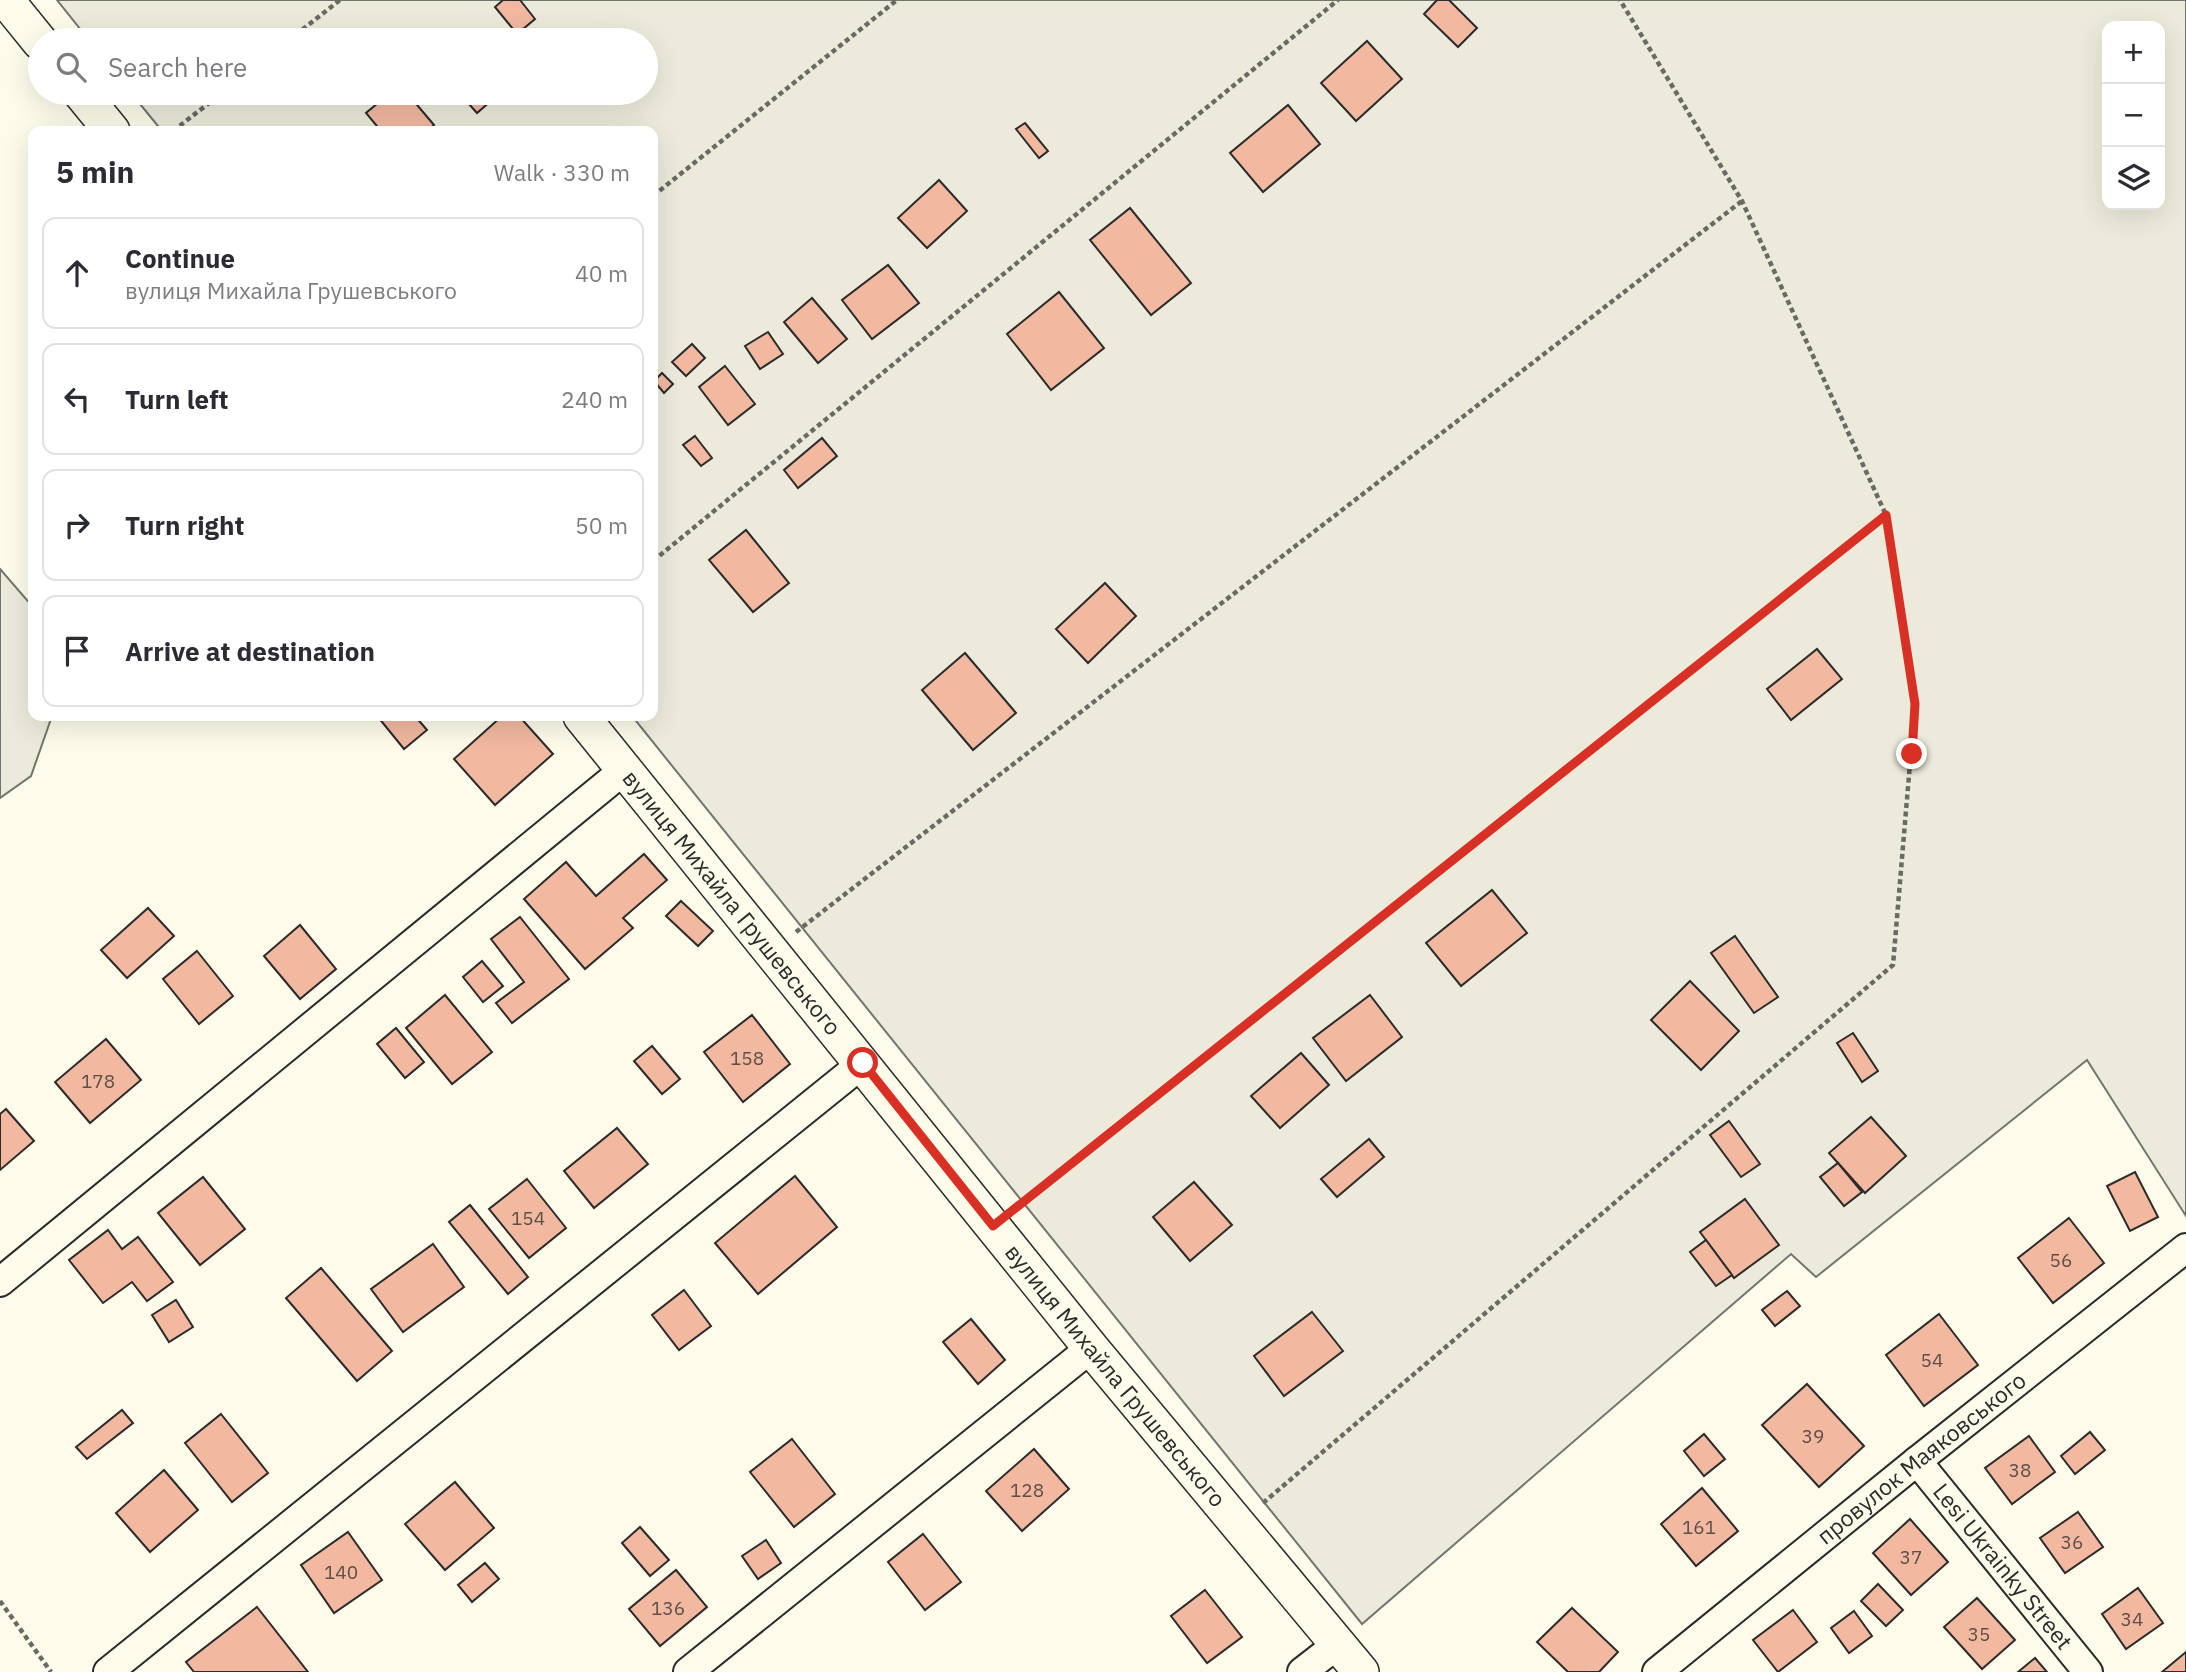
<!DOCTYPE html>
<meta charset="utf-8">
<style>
:root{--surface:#fff;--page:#f7f7f7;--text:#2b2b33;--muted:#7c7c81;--line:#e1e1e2}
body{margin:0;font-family:"IBM Plex Sans",sans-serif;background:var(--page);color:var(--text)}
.controls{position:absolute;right:21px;top:21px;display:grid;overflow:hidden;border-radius:14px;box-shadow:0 7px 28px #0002}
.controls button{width:63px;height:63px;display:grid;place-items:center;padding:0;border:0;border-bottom:2px solid var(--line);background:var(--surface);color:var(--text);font:35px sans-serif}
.stop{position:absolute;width:21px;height:21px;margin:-16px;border:5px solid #d93025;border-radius:50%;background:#fff}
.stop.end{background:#d93025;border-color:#fff;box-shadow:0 2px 7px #0008}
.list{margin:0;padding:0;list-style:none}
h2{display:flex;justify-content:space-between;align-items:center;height:91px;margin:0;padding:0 28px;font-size:30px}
h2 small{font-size:23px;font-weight:400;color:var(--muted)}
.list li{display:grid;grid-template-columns:46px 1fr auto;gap:21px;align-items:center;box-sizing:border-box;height:112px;margin:0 14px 14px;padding:0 14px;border:2px solid var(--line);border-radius:14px}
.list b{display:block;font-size:26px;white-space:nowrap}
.list p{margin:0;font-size:23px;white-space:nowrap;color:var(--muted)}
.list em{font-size:23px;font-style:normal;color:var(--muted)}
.icon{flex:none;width:38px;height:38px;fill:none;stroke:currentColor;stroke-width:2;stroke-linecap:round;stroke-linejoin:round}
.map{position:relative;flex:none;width:2186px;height:1672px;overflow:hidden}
.search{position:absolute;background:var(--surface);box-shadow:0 7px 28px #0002;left:28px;top:28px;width:630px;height:77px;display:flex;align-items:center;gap:18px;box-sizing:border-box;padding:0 24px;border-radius:38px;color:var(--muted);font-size:26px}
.panel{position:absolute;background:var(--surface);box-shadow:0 7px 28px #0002;left:28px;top:126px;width:630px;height:595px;border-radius:14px}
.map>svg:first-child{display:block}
</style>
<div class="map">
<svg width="2186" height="1672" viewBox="0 0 2186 1672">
<rect width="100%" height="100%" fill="#fdfbea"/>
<!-- green -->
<g fill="#ecebdb" stroke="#74746e" stroke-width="2" fill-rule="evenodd">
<path d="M57,0H2186V1216L2087,1060L1816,1277L1791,1254L1362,1624L632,716H653V131H162L131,93H646V40H89ZM2107,26H2160V205H2107Z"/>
<path d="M0,569L33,607V716H52L31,776L0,798Z"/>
</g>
<!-- building -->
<g fill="#f2b8a0" stroke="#2b2b2b" stroke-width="2">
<path d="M503,0H520L535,19L517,34L495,7Z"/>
<path d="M1437,0H1449L1477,28L1458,47L1424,14Z"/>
<path d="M1367,41L1402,79L1356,121L1321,83Z"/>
<path d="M390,93H407L434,125L427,131H381L366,113Z"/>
<path d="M459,93H500L477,113Z"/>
<path d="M1288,105L1320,144L1263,192L1230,153Z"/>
<path d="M1025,123L1048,151L1039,158L1016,129Z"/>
<path d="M939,180L967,211L927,248L898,218Z"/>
<path d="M1130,208L1191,283L1151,315L1090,240Z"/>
<path d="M888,265L919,303L872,339L842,300Z"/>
<path d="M1059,292L1104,348L1051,390L1007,334Z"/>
<path d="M812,298L847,339L818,363L784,322Z"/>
<path d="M768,332L783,354L760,369L745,346Z"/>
<path d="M692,344L705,358L686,376L672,362Z"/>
<path d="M725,366L755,404L728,425L699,387Z"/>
<path d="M662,373L673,384L664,393L654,381Z"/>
<path d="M695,436L712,458L701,466L683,445Z"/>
<path d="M822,438L837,456L798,488L784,470Z"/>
<path d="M746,530L789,583L753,612L709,560Z"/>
<path d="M1105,583L1136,616L1088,663L1056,629Z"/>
<path d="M1817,649L1842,679L1791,720L1767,689Z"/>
<path d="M965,653L1016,713L973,750L922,690Z"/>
<path d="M380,716H415L427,730L404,749L378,717Z"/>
<path d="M502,716H519L553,754L495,805L454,759Z"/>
<path d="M644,854L667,880L623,918L633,928L585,969L524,899L566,862L596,896Z"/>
<path d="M1492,890L1527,933L1461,986L1426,943Z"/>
<path d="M681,901L713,931L698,946L666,916Z"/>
<path d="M148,908L174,936L127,978L101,950Z"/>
<path d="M520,917L569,979L512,1023L496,1003L524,982L491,939Z"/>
<path d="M300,925L336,969L300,999L264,956Z"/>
<path d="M1735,936L1778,997L1754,1013L1711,953Z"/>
<path d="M197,951L233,996L199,1024L163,979Z"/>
<path d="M482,961L503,986L483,1002L463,977Z"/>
<path d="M1690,981L1739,1031L1701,1070L1651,1020Z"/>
<path d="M445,995L492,1052L452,1084L406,1028Z"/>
<path d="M1370,995L1402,1037L1346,1081L1313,1038Z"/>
<path d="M752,1015L790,1064L743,1102L704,1052Z"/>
<path d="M396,1028L424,1062L405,1078L377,1044Z"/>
<path d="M1853,1033L1878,1071L1862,1082L1837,1043Z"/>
<path d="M106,1039L141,1080L90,1123L55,1082Z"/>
<path d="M652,1046L680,1079L662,1094L634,1061Z"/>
<path d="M1301,1053L1329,1085L1280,1128L1251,1096Z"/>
<path d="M6,1109L34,1141L0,1170V1114Z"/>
<path d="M1871,1117L1906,1156L1865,1193L1829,1153Z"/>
<path d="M1729,1121L1760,1164L1741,1177L1710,1135Z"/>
<path d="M617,1128L648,1164L594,1208L564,1171Z"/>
<path d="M1369,1139L1384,1157L1337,1197L1321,1179Z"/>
<path d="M1838,1163L1862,1192L1844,1206L1820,1177Z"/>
<path d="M2135,1172L2158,1217L2130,1231L2107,1186Z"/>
<path d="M795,1176L837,1227L758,1294L715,1243Z"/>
<path d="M203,1177L245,1229L200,1265L158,1213Z"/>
<path d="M527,1179L566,1228L529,1258L489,1209Z"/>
<path d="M1194,1182L1232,1225L1190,1261L1153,1217Z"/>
<path d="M1745,1199L1779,1245L1734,1278L1700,1232Z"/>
<path d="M470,1205L528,1277L508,1294L449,1222Z"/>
<path d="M2069,1218L2104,1263L2053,1303L2018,1258Z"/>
<path d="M108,1230L122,1249L138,1237L173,1282L147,1301L132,1282L103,1303L69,1260Z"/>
<path d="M1706,1240L1732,1275L1716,1286L1690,1252Z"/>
<path d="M433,1244L464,1287L403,1332L371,1289Z"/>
<path d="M321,1268L392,1351L357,1381L286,1298Z"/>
<path d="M684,1290L711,1326L679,1350L652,1315Z"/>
<path d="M1787,1291L1800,1306L1775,1326L1762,1310Z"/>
<path d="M176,1300L193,1327L169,1342L152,1315Z"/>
<path d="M1312,1312L1343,1351L1284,1396L1254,1356Z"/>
<path d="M1939,1314L1978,1365L1924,1406L1886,1355Z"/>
<path d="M971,1319L1005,1360L978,1384L943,1342Z"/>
<path d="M1807,1384L1864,1446L1819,1487L1762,1425Z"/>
<path d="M122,1410L133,1423L87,1459L76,1447Z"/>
<path d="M221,1414L268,1473L232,1502L185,1443Z"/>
<path d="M2090,1432L2105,1450L2075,1474L2061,1456Z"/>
<path d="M1704,1434L1725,1459L1704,1476L1684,1451Z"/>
<path d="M2029,1436L2055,1472L2012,1504L1985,1468Z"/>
<path d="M792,1439L835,1494L794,1527L750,1472Z"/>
<path d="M1034,1449L1069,1489L1022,1531L986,1491Z"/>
<path d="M164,1470L198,1510L150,1552L116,1513Z"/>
<path d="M455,1482L494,1528L445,1570L405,1524Z"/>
<path d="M1702,1488L1738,1531L1696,1566L1661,1524Z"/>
<path d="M2078,1512L2103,1547L2065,1573L2040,1538Z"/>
<path d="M1910,1519L1948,1562L1911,1595L1873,1553Z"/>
<path d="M640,1527L669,1560L650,1576L622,1543Z"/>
<path d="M348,1532L382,1580L334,1613L301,1565Z"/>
<path d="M923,1534L961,1582L925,1610L888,1562Z"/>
<path d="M766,1540L781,1563L758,1579L742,1556Z"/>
<path d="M485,1563L499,1579L472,1602L458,1585Z"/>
<path d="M676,1570L707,1607L660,1646L629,1609Z"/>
<path d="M1878,1584L1903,1610L1886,1626L1861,1601Z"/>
<path d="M2138,1588L2163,1623L2126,1649L2102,1614Z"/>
<path d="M1205,1590L1242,1637L1207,1663L1171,1616Z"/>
<path d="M1977,1598L2015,1640L1982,1669L1944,1627Z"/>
<path d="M257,1607L308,1672H194L186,1662Z"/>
<path d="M1572,1608L1618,1652L1599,1672H1568L1537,1642Z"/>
<path d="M1793,1610L1817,1642L1778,1672L1753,1640Z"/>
<path d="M1854,1611L1872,1636L1849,1653L1831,1628Z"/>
<path d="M2186,1652V1672H2162Z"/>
<path d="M2035,1658L2047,1672H2018Z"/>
</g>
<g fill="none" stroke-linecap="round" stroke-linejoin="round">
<!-- minor casing -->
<g stroke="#2b2b2b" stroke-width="32">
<g id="minor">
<path d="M0,1282L624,770"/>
<path id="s1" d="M1917,1461L2088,1672"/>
<path d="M108,1672L863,1063"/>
<path d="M688,1672L1091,1348"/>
<path d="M1302,1672L1338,1644"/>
<path id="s2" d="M1657,1672L1917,1461L2186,1248"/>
</g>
</g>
<!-- tertiary casing -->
<g stroke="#2b2b2b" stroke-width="38">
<g id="tertiary">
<path d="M6,0L40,42"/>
<path d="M81,93L112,131"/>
<path id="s3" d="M581,716L1091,1348L1361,1672"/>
</g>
</g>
<!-- path -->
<g stroke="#6a6964" stroke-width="4.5" stroke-dasharray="5 3.5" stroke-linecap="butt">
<path d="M289,40L340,0"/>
<path d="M173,131L222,93"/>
<path d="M653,196L897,0"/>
<path d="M653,561L1338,0"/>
<path d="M796,932L1742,201"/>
<path d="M1018,1205L1885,515"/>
<path d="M1263,1503L1893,965L1915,704L1886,515L1742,201L1620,0"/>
<path d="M0,1601L51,1672"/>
</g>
<!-- minor -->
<use href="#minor" stroke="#fdfbea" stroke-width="28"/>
<!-- tertiary -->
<use href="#tertiary" stroke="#fdfbea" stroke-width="35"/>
</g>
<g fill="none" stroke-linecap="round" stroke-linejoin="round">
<!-- route -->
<path stroke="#d93025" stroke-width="9" d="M863,1063L993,1226L1886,515L1915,704L1912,754"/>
</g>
<g text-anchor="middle" stroke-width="5" stroke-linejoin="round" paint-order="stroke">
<!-- number labels -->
<g font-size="19" fill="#5d4e48">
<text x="747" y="1065">158</text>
<text x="98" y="1088">178</text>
<text x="528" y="1225">154</text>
<text x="2061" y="1267">56</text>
<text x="1932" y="1367">54</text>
<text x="1813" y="1443">39</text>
<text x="2020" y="1477">38</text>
<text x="1027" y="1497">128</text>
<text x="1699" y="1534">161</text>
<text x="2072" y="1549">36</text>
<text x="1911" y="1564">37</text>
<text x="341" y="1579">140</text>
<text x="668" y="1615">136</text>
<text x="2132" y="1626">34</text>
<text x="1979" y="1641">35</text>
</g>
<!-- street labels -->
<g font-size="23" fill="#2b2b2b" stroke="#fdfbea">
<text dy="8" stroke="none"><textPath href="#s3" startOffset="240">вулиця Михайла Грушевського</textPath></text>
<text dy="8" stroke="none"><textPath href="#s3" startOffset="849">вулиця Михайла Грушевського</textPath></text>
<text dy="8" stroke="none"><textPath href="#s2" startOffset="340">провулок Маяковського</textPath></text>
<text dy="8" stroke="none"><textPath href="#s1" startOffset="136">Lesi Ukrainky Street</textPath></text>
</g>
</g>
</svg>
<div class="controls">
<button>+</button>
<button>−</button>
<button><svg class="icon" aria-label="layers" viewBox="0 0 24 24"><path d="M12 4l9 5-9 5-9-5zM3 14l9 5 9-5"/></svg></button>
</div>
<div class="stop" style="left:863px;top:1063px"></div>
<div class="stop end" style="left:1912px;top:754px"></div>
<div class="search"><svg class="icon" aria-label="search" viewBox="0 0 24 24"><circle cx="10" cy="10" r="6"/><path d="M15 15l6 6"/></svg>Search here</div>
<section class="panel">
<h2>5 min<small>Walk · 330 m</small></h2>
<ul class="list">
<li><svg class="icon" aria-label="ahead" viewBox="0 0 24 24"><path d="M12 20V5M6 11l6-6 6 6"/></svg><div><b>Continue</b><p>вулиця Михайла Грушевського</p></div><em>40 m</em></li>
<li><svg class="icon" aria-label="left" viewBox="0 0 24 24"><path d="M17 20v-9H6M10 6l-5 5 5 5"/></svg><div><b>Turn left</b></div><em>240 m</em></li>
<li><svg class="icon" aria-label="right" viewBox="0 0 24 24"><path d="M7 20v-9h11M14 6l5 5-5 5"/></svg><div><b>Turn right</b></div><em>50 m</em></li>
<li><svg class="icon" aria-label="arrive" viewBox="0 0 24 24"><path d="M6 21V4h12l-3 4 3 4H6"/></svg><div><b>Arrive at destination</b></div></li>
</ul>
</section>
</div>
